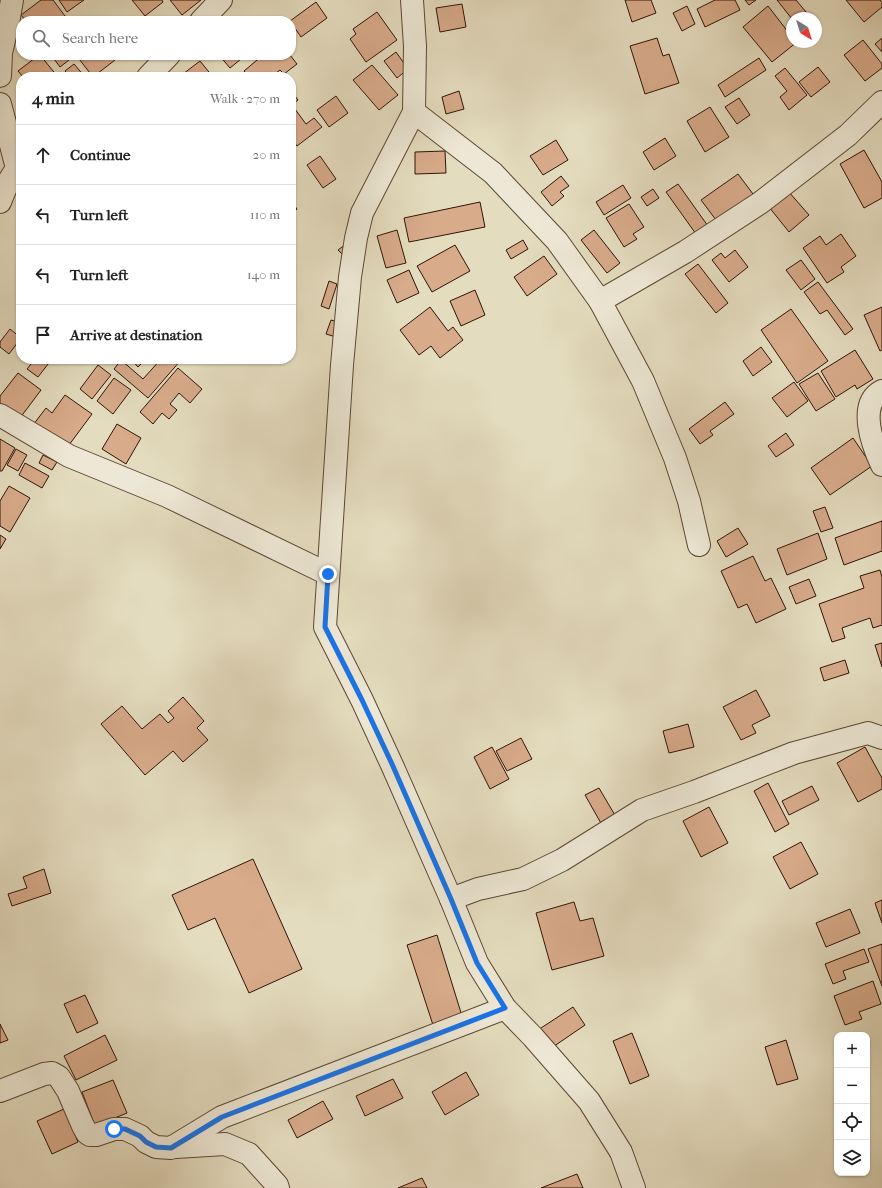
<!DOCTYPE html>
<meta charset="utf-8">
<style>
:root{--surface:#fff;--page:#f2f2f2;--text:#222;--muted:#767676;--line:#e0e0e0}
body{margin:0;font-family:"IM FELL French Canon",serif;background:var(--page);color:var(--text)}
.controls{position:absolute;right:12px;bottom:12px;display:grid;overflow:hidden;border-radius:8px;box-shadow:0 1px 3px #0004}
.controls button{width:36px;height:36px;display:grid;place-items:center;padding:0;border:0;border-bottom:1px solid var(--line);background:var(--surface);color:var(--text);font:20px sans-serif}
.compass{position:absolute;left:786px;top:12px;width:36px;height:36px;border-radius:50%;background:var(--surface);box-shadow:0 1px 3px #0004;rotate:142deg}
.stop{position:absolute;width:12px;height:12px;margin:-9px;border:3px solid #1a73e8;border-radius:50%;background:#fff}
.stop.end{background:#1a73e8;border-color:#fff;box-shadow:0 1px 4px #0008}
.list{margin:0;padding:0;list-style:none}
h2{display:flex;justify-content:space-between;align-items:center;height:52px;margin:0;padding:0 16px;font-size:17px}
h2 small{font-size:13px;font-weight:400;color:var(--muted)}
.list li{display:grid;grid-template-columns:26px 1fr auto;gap:12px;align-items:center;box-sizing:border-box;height:60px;padding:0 16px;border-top:1px solid var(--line)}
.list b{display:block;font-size:15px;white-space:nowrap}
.list em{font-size:13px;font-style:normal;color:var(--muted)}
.icon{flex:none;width:22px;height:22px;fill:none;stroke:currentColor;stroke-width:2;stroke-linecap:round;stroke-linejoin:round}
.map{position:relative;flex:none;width:882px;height:1188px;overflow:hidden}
.search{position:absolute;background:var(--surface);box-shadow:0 1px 3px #0004;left:16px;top:16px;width:280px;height:44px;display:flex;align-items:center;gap:10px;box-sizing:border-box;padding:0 14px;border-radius:16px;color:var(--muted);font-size:15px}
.panel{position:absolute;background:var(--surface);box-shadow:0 1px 3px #0004;left:16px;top:72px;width:280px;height:292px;border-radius:16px}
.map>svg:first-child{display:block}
</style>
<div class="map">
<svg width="882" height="1188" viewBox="0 0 882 1188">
<rect width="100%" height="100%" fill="#e4dcbf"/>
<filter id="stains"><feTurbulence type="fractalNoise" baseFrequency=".005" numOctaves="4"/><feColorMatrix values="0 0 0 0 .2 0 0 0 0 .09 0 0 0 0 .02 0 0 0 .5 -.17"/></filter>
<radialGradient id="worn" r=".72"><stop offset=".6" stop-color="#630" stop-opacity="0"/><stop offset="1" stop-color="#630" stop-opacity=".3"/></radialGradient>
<!-- building -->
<g fill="#d8ab8b" stroke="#301405">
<path d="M41,0H53L65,16L59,21H26L21,15Z"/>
<path d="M59,0H84L67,12Z"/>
<path d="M132,0H162L163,2L145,16Z"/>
<path d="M170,0H201L182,15Z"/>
<path d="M625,0H651L656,13L632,22Z"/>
<path d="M715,0H735L740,10L705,27L697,9Z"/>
<path d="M745,0H756L749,5Z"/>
<path d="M777,0H796L811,18H792V19Z"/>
<path d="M846,0H880L882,2V7L864,22Z"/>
<path d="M316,2L327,18L301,37L290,21Z"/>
<path d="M462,4L466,27L440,32L436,8Z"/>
<path d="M687,6L695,24L682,31L673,13Z"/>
<path d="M768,6L792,37V42H797L772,62L743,27Z"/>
<path d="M377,12L397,40L366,62L350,39L356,34L353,29Z"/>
<path d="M657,38L663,56L669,54L679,83L645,94L630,46Z"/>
<path d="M882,38V52L875,44Z"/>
<path d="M863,40L882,64V68L865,81L844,55Z"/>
<path d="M396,52L408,69L397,78L384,61Z"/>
<path d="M39,55H40L58,77H23L18,71Z"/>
<path d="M51,55H65L69,60L60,67Z"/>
<path d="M76,55H111L115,60L93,77Z"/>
<path d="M219,55H246L230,68Z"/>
<path d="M263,55H290L297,64L284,74L280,70L271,77H249L244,71Z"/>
<path d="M759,58L766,70L725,97L718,85Z"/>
<path d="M200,61L213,77H179Z"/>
<path d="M74,64L85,77H70L65,71Z"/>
<path d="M372,65L398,95L379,110L353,80Z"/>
<path d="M818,67L830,82L811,97L799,82Z"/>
<path d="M785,68L807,95L789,110L780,97L787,91L775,76Z"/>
<path d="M291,91L298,100L292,105L306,124L314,118L322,127L297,146L291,138Z"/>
<path d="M459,91L464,109L446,114L442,97Z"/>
<path d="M336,96L348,113L329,127L317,110Z"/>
<path d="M739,98L750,115L737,124L725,107Z"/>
<path d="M710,107L729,137L705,152L687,121Z"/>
<path d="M665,138L676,156L654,170L643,152Z"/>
<path d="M556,140L568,160L543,175L530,156Z"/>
<path d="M864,150L882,182V198L864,208L840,164Z"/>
<path d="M445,151L446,173L415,174V152Z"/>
<path d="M320,156L336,179L323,188L307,165Z"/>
<path d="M738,174L756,198L719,224L701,200Z"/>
<path d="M561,176L569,186L560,192L564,196L552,206L541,192Z"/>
<path d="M678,184L708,226L696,234L666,192Z"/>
<path d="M623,185L631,198L604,215L596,202Z"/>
<path d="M653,189L659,198L647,206L641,197Z"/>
<path d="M788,191L809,215L789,232L769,207Z"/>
<path d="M291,201L297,209L291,214Z"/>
<path d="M480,202L485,227L409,242L404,218Z"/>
<path d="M629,204L644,227L633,234L637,239L624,247L606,218Z"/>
<path d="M397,230L406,263L386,268L377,236Z"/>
<path d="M594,230L620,263L607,273L581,240Z"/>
<path d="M841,234L856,256L841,267L844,272L827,283L803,248L820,236L826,245Z"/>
<path d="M523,240L528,249L511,259L506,250Z"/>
<path d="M346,244L350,248L342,254L338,250Z"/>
<path d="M455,245L470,271L432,292L417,266Z"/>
<path d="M735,250L748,267L729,282L712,260L721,253L725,258Z"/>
<path d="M544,256L557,274L527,296L514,277Z"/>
<path d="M801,260L815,279L801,290L786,270Z"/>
<path d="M698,264L728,303L716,313L685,274Z"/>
<path d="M409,270L419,293L397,303L387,280Z"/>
<path d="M329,281L337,284L329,309L321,306Z"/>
<path d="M818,282L853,329L845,335L827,310L820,314L804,292Z"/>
<path d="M475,290L485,315L461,326L450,301Z"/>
<path d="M430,307L448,331L453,327L463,340L440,358L431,346L419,355L400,330Z"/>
<path d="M882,307V350L880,351L864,315Z"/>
<path d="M791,309L828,361L797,383L761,330Z"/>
<path d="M331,320L341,323L336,337L326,334Z"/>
<path d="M10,329L21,338L9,354L0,347V342Z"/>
<path d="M761,347L772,362L753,376L743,361Z"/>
<path d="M855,350L873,379L857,389L855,385L836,397L821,371Z"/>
<path d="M35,359H52L38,377L27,369Z"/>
<path d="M131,359H146L138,367Z"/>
<path d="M161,359H179L181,360L148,398L114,369L121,360L143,379Z"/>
<path d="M98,365L111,375L92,399L80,389Z"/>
<path d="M178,368L202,389L190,403L179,393L170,404L177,410L169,419L162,413L153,424L140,412Z"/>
<path d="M18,373L41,390L17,422L0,410V396Z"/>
<path d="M818,373L835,399L816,411L799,384Z"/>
<path d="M114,378L131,390L113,414L97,401Z"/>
<path d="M794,382L808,401L787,417L772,398Z"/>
<path d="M65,395L92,414L66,449L33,425L46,408L52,413Z"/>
<path d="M725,402L734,414L710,431L713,435L700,444L689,429Z"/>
<path d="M117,424L141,438L126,464L102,449Z"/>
<path d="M786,433L794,445L776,457L768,446Z"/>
<path d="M853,438L872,466L830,495L811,468Z"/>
<path d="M0,439L15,448L2,471H0Z"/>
<path d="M16,449L27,455L18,471L7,465Z"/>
<path d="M43,455L57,462L52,470L39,463Z"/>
<path d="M25,463L49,476L42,488L19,475Z"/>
<path d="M9,486L30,498L10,532L0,526V501Z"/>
<path d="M825,507L833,528L821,532L813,511Z"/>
<path d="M882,521V551L844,565L835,538Z"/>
<path d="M738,528L748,544L726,557L717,541Z"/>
<path d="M818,533L827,559L787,575L777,549Z"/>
<path d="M0,535L6,539L0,549Z"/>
<path d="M753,556L765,581L771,578L786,609L756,623L747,604L738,608L721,571Z"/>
<path d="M880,570L882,577V625L873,628L870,618L842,628L845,638L832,642L819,604L864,588L860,576Z"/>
<path d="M809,579L816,596L796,604L789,587Z"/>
<path d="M882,643V667L875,645Z"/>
<path d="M845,660L849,673L824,681L820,668Z"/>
<path d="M756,690L770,716L752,725L756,733L741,740L723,707Z"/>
<path d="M183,697L204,721L197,728L208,740L183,762L173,751L145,775L101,724L122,706L142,729L160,714L168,723L174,718L168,711Z"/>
<path d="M688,724L694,747L669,753L663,731Z"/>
<path d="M521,738L532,759L507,771L496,751Z"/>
<path d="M492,747L509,779L490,789L474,757Z"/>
<path d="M865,747L882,778V789L858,802L837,763Z"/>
<path d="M768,783L789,824L775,832L754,791Z"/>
<path d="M812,786L819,800L789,815L782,801Z"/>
<path d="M599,788L616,817L602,825L585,795Z"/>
<path d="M709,807L728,843L701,857L683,821Z"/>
<path d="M801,842L818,874L790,889L773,857Z"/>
<path d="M253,859L302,969L249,993L215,918L188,930L172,895Z"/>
<path d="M44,869L51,893L12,906L8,894L27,888L23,877Z"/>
<path d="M882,900V923L875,903Z"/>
<path d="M574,902L580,921L593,918L604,956L552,970L536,913Z"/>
<path d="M850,909L860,933L826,947L816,923Z"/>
<path d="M437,935L462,1016L433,1025L407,945Z"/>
<path d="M882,944V986L868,949Z"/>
<path d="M864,949L869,962L843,971L846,979L833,984L825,964Z"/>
<path d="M873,981L881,1004L859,1012L862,1019L845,1025L834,996Z"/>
<path d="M85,995L98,1023L77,1033L64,1004Z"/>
<path d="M573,1007L585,1025L550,1049L538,1030Z"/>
<path d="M0,1024L8,1040L0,1043Z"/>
<path d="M632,1033L649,1076L630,1084L613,1041Z"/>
<path d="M105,1035L117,1060L76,1080L64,1056Z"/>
<path d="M786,1040L798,1079L777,1085L765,1047Z"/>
<path d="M466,1072L479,1095L445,1115L432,1092Z"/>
<path d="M393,1079L403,1098L365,1116L356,1096Z"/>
<path d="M113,1080L127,1113L95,1126L82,1092Z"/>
<path d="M323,1101L333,1119L297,1138L288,1120Z"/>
<path d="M64,1109L78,1142L52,1154L37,1121Z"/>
<path d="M577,1174L583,1188H541Z"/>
<path d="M422,1178L427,1188H398Z"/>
</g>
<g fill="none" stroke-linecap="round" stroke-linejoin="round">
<!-- minor casing -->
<g stroke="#5d4634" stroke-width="24">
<g id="minor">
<path d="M412,0L415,46L414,112L362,213L356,238L350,277L342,365L325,627L362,700L392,765L451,899L477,963L505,1008L533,1037L589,1101L621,1152L634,1188"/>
<path d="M201,21L221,0"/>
<path d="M0,76L1,53L8,23L12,0"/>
<path d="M148,77L169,55"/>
<path d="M0,104L17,168"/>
<path d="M414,112L493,173L557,241L600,301L643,381L675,458L689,501L699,545"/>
<path d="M0,202C4,192 11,172 21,166"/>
<path d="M600,301L685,252L760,203L848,135L882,102"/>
<path d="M882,391C857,404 873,446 882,465"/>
<path d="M0,415L69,456L167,496L328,574"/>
<path d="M451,899L478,889L523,879L562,860L642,810L694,792L794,753L868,733L882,738"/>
<path d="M0,1091L44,1074L52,1073L59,1077L68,1091L83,1126L87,1133L90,1135H96L114,1129H125L140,1136L146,1142L156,1147L171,1148L222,1117L505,1008"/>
<path d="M176,1147L225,1144L249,1154L277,1185L278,1188"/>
</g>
</g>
<!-- minor -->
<use href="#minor" stroke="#ede8d5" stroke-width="22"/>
</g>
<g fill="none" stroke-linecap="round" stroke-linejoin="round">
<!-- route -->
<path stroke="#1a73e8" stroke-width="5" d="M114,1129H125L140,1136L146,1142L156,1147L171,1148L222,1117L505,1008L477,963L451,899L392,764L362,700L325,627L328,574"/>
</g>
<rect width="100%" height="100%" filter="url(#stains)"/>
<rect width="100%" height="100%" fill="url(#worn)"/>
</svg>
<div class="controls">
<button>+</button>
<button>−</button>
<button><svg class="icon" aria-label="locate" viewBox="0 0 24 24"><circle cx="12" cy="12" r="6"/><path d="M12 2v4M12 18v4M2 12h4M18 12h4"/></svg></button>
<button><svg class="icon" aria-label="layers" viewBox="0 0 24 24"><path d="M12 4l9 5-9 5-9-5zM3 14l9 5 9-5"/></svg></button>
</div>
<svg class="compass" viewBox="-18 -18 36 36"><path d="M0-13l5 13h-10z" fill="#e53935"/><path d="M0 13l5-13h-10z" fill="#767676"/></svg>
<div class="stop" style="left:114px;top:1129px"></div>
<div class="stop end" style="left:328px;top:574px"></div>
<div class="search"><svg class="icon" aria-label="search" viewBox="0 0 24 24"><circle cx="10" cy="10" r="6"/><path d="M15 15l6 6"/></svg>Search here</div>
<section class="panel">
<h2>4 min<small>Walk · 270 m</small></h2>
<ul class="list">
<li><svg class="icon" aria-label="ahead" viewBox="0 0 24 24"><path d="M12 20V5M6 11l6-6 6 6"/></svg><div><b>Continue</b></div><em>20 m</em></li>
<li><svg class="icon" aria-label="left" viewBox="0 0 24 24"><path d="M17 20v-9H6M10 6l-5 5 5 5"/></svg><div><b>Turn left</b></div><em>110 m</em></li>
<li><svg class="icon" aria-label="left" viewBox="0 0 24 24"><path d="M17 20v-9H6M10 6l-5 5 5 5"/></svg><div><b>Turn left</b></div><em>140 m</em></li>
<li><svg class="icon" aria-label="arrive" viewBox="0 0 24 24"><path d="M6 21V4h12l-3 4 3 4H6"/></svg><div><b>Arrive at destination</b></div></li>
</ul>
</section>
</div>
